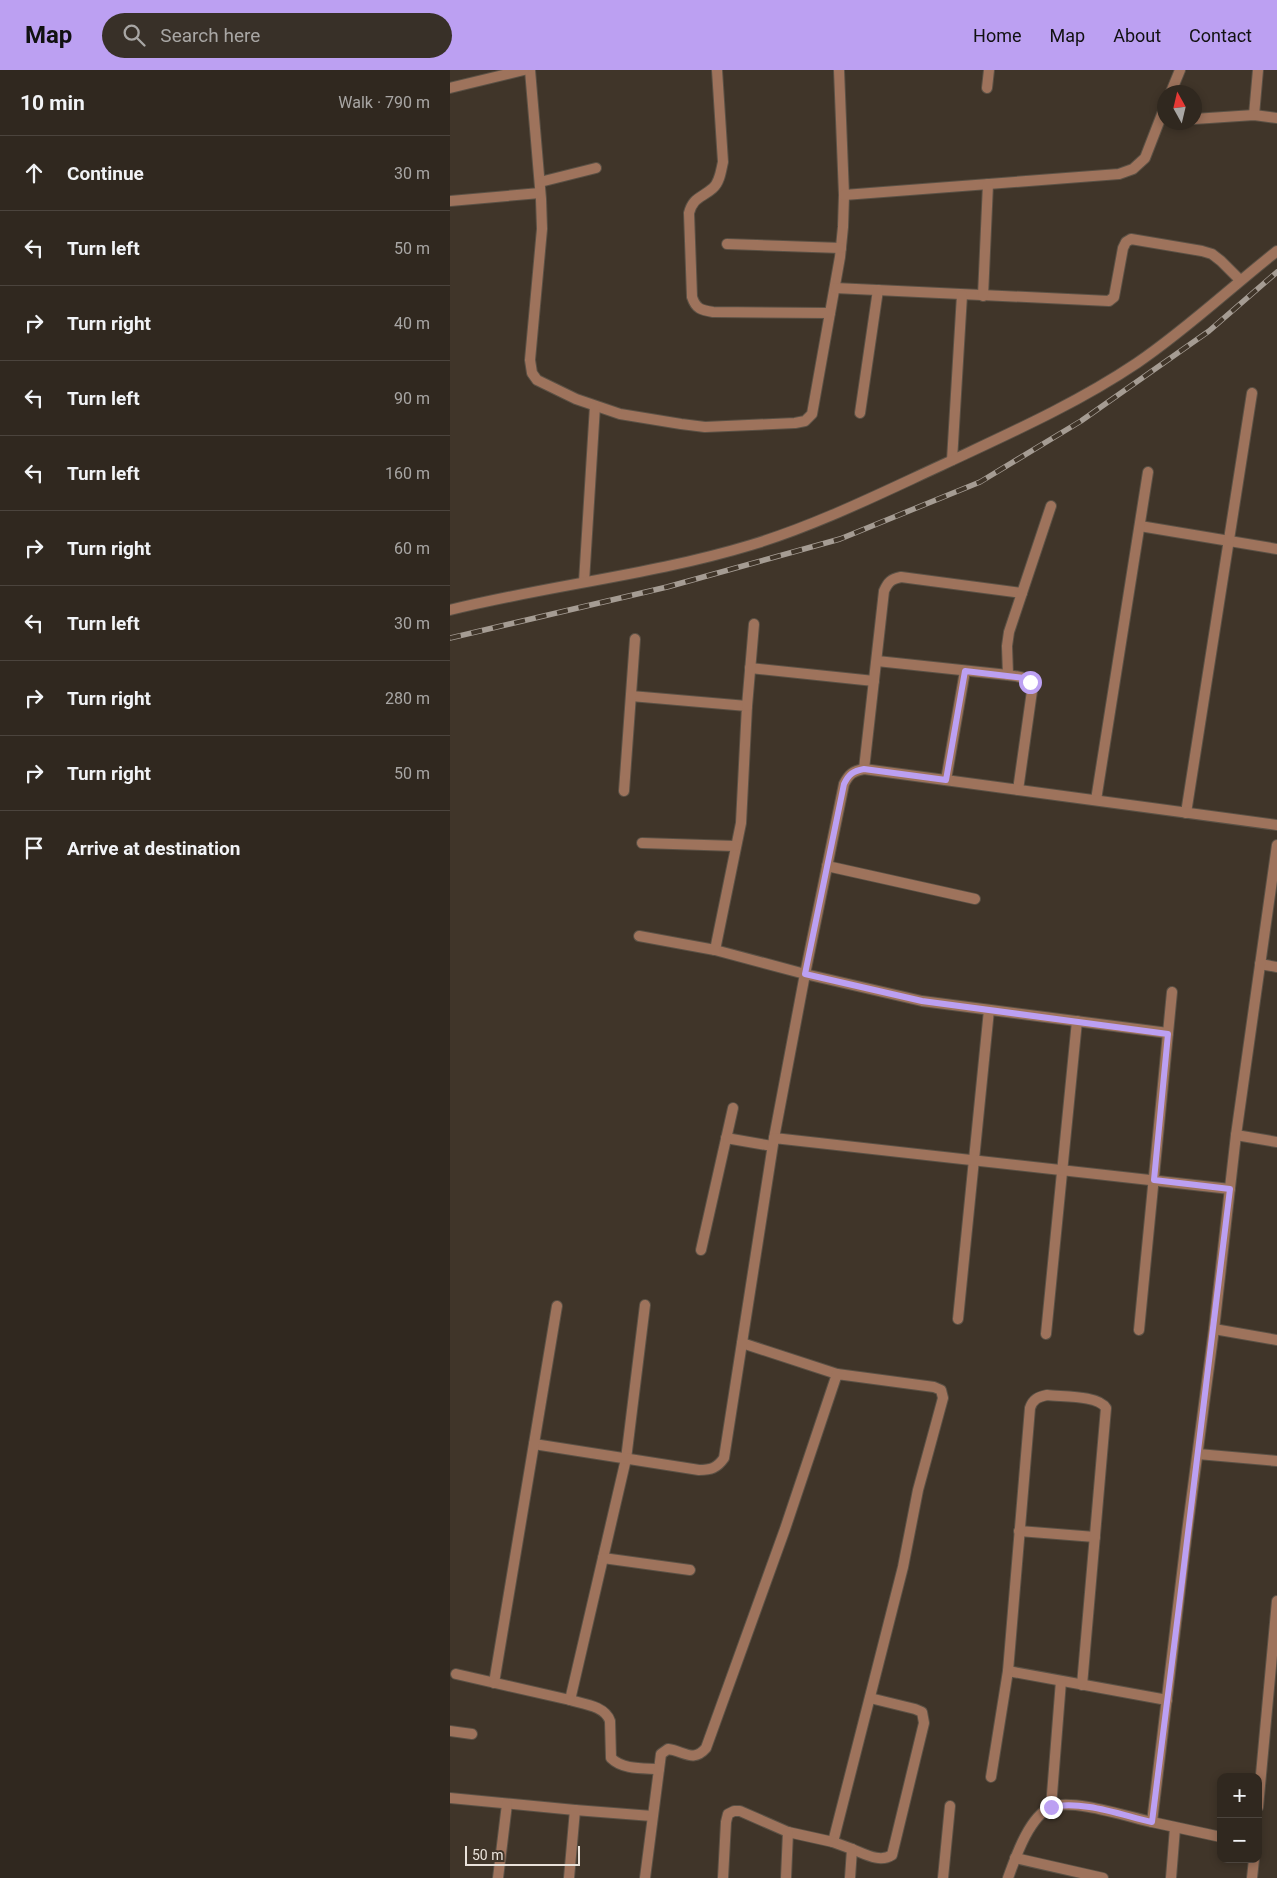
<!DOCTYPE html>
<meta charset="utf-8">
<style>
:root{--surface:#30281f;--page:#383028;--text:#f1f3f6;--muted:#a8a6a4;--line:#4b443d;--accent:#bca0f2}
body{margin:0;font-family:Roboto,sans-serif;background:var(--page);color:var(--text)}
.controls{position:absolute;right:15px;bottom:15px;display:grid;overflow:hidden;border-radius:10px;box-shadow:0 2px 8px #0003}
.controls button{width:45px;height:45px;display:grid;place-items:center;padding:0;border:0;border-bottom:1px solid var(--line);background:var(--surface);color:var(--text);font:25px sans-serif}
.compass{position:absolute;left:707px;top:15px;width:45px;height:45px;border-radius:50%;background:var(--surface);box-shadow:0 2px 8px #0003;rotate:352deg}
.scale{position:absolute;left:15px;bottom:12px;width:115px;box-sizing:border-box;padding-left:5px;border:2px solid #e9e2da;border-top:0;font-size:14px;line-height:18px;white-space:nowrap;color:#e9e2da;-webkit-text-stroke:4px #403529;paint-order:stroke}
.stop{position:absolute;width:15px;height:15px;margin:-11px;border:4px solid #bca0f2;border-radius:50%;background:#fff}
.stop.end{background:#bca0f2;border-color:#fff;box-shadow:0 1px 5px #0008}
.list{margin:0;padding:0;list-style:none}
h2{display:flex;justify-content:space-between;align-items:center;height:65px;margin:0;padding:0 20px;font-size:21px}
h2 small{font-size:16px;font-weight:400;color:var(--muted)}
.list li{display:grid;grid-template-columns:32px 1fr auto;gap:15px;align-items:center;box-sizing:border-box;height:75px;padding:0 20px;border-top:1px solid var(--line)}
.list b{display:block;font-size:19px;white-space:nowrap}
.list em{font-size:16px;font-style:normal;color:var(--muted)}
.icon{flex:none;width:28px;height:28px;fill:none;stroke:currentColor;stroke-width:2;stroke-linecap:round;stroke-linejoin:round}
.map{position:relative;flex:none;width:827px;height:1808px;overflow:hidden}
header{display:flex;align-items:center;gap:30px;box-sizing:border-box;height:70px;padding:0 25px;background:var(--accent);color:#111}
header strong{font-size:24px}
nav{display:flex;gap:28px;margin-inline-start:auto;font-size:18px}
.search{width:350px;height:45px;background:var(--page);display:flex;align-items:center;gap:12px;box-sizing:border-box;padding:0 18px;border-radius:28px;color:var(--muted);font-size:19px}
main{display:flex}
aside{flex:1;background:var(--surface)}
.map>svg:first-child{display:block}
</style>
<header>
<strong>Map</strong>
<div class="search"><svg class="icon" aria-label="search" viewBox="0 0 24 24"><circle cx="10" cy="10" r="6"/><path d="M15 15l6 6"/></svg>Search here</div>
<nav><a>Home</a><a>Map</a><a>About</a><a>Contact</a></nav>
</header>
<main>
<aside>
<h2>10 min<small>Walk · 790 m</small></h2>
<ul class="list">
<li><svg class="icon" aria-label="ahead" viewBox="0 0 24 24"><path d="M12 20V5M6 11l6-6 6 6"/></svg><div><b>Continue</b></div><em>30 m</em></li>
<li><svg class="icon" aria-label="left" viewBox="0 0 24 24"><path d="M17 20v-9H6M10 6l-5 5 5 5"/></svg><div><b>Turn left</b></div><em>50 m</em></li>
<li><svg class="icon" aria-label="right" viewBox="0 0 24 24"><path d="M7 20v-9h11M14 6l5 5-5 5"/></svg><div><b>Turn right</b></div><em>40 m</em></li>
<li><svg class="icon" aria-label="left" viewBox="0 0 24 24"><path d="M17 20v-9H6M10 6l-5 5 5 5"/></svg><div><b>Turn left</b></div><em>90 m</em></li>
<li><svg class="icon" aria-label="left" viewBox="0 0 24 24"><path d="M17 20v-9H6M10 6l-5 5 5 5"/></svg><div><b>Turn left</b></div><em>160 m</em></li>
<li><svg class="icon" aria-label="right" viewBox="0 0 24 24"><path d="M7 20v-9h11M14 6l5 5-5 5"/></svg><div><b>Turn right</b></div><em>60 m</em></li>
<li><svg class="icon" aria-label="left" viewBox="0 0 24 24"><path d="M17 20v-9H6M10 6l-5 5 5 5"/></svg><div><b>Turn left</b></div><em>30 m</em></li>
<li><svg class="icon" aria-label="right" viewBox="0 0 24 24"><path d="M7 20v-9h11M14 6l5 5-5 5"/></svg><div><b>Turn right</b></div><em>280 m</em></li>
<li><svg class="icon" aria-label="right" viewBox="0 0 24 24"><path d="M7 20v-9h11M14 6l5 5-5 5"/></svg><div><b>Turn right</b></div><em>50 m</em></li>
<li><svg class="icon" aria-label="arrive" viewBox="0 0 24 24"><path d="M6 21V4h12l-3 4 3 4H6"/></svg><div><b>Arrive at destination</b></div></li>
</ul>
</aside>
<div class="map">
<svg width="827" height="1808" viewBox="0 0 827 1808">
<rect width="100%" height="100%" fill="#403529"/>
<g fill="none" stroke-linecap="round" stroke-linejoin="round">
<!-- street casing -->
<g stroke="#5b5145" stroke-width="12">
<g id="street">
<path d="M80,0L91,129L92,159L80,290L82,303L87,310L126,329L170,344L231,354L255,357L345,353L355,351L362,344L390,187L393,157L394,125L389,0"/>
<path d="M267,0L273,92C271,100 270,112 263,118C252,128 243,127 239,143L242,227C246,239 251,240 263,242L380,243"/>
<path d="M0,18L74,0"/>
<path d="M537,18L539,0"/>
<path d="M721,22L730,0"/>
<path d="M804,45L808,0"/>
<path d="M744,49L804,45L827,48"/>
<path d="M90,112L146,98"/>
<path d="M394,125L669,104L683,99L695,88L714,39"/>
<path d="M0,131L90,123"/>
<path d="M277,174L391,178"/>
<path d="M385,218L659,231L664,227L673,178L676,172L681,169L752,181L762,184L771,191L790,210"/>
<path d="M533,226L538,114"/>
<path d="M410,343L428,220"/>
<path d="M502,390L512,225"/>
<path d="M690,456L827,479"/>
<path d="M134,512L145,336"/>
<path d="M0,540C100,515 202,505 301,475C367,455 429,424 492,395C558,364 626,334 687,293C737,259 780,218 827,181"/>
<path d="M427,591L558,605"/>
<path d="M300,598L424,611"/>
<path d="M181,626L297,636L291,753L265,880L355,904L324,1068"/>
<path d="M297,636L304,554"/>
<path d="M414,699L434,521C438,512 441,509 451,507L572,523"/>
<path d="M496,710L515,601"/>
<path d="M568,720L582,621C578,606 571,607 558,605L557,576L559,562L601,436"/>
<path d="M174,721L185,569"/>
<path d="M646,730L698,402"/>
<path d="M736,743L802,323"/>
<path d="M192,773L285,776"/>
<path d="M377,796L525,829"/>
<path d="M189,866L265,880"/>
<path d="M810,894L827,897"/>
<path d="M718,963L472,931L355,904L394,714C399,704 403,701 414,699L827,755"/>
<path d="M786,1065L827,1072"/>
<path d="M276,1068L322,1076"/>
<path d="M251,1180L283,1038"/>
<path d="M195,1235L176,1389L120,1630C134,1634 155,1636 160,1651L161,1688C173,1700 193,1698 209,1699"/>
<path d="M508,1249L539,940"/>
<path d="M764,1259L827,1270"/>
<path d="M689,1260L722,922"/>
<path d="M596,1264L627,951"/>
<path d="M292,1273L387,1304"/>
<path d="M84,1374L249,1400C261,1400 267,1398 274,1388L324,1068L780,1119"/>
<path d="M748,1384L827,1391"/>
<path d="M569,1461L645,1467"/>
<path d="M153,1488L240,1500"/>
<path d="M558,1601L717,1630"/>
<path d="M6,1604L120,1630"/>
<path d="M44,1613L107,1236"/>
<path d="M0,1661L22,1664"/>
<path d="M541,1707L558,1601L580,1338C583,1329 588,1327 597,1325C612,1327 648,1325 656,1338L632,1615"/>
<path d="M0,1728L125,1740L202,1746"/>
<path d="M601,1737L611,1611"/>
<path d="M808,1737L827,1531"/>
<path d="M771,1767L702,1752L737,1462L764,1259L786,1065L827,775"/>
<path d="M402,1779C415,1784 430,1793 442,1785L474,1653L472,1642L465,1639L420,1628"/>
<path d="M565,1788L653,1808"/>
<path d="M48,1808L57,1734"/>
<path d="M119,1808L125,1740"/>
<path d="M195,1808L211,1684L218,1679C234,1681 243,1693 256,1678L335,1459L387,1304L484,1317L491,1320L493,1328L468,1420L453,1497L383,1772L402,1779L400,1808"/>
<path d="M273,1808L276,1752L278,1744L284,1741H290L338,1762L383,1772"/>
<path d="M336,1808L338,1762"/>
<path d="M493,1808L500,1736"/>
<path d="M558,1808C566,1786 579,1747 601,1737C621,1728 679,1747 702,1752"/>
<path d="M721,1808L725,1758"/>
<path d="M802,1808L804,1789"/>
</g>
</g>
<!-- street -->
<use href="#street" stroke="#9e735c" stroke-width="10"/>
<!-- rail casing -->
<g stroke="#a59c93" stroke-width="5.5">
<path id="rail" d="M0,568L217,517L390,469L530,412L631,351L759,261L827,202"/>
</g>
<!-- rail -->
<use href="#rail" stroke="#403529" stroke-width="4" stroke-dasharray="11" stroke-linecap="butt"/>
</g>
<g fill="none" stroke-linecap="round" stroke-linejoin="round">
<!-- route -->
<path stroke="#bca0f2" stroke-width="6" d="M580,612L574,608L515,601L496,710L414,699C403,701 399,704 394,714L355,904L472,931L718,964L704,1110L780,1119C756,1330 728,1541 702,1752C671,1745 632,1730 601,1737"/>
</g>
</svg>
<div class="controls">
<button>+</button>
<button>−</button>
</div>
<svg class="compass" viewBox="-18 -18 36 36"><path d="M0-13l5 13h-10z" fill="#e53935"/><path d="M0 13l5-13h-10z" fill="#a8a6a4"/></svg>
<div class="scale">50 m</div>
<div class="stop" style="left:580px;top:612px"></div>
<div class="stop end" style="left:601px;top:1737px"></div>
</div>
</main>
